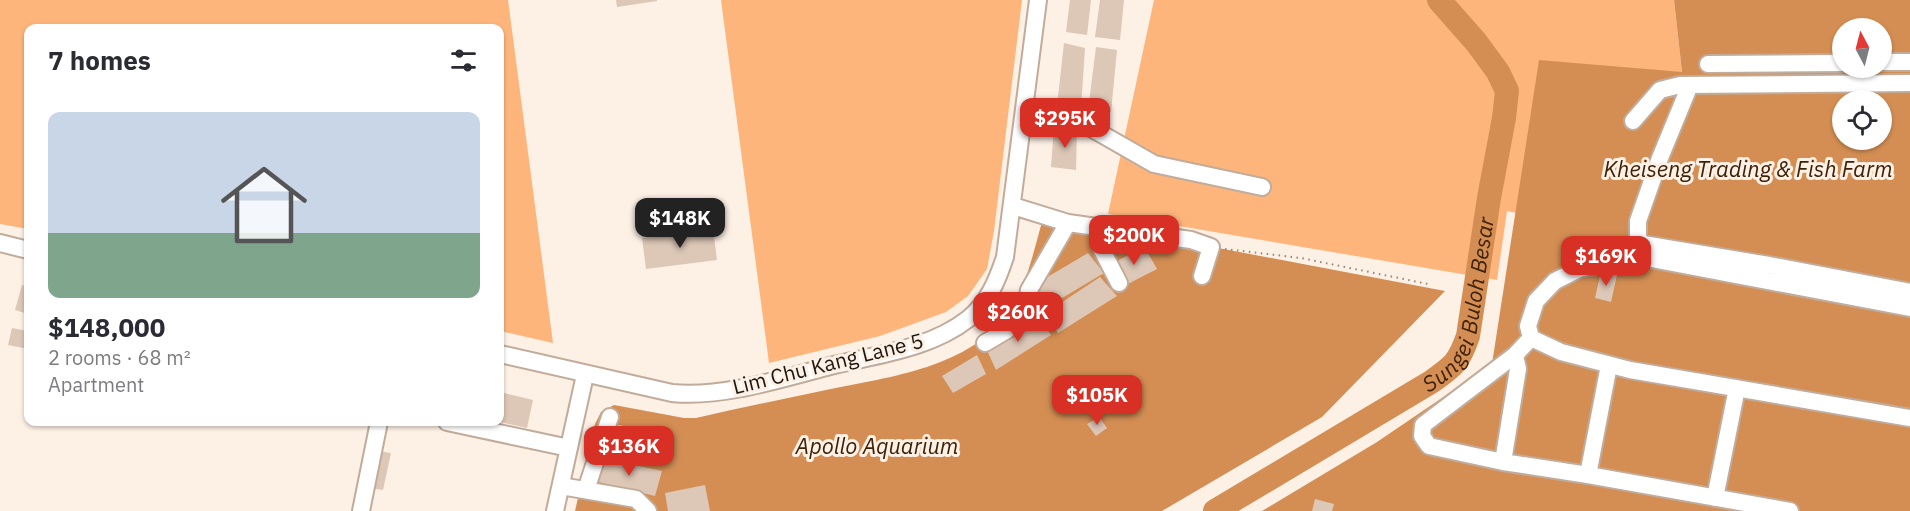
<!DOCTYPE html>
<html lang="en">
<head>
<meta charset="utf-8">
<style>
	body { margin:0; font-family:"IBM Plex Sans",sans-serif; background:#f7f7f7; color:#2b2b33; height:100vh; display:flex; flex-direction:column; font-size:22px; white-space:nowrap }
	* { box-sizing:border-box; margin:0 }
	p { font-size:20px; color:#7c7c81 }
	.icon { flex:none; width:33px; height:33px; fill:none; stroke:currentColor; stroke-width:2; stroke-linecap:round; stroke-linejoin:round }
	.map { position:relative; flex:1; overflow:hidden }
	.panel { position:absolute; left:24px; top:24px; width:480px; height:402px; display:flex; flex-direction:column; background:#fff; border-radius:12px; box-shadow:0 2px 4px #0004 }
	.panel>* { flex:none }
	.needle { width:39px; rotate:353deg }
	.tools { position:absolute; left:1832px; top:18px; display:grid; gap:12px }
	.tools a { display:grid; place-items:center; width:60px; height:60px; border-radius:50%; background:#fff; box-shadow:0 2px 4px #0004; font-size:30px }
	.price { position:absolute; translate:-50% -51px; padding:0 14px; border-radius:12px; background:#d93025; color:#fff; font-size:20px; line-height:39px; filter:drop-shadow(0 2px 3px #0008) }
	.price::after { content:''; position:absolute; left:50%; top:36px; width:18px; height:14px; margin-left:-9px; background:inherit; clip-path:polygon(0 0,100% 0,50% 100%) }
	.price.on { background:#222; color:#fff }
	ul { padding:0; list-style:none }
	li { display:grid; align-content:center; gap:12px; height:318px; padding:0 24px }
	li+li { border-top:2px solid #e1e1e2 }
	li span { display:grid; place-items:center; height:186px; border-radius:12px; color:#555 }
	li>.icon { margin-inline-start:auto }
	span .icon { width:108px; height:108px; fill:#fffc; stroke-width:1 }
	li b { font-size:26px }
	h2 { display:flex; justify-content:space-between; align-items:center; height:72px; padding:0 24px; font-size:26px }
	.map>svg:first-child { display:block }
	.green { fill:#feb57b }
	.water { fill:#d48e53; fill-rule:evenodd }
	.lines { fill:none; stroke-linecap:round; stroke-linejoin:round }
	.river { stroke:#d48e53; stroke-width:24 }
	.building { fill:#ddc7b6 }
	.minor-casing { stroke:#c1ac9b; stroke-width:20 }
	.path { stroke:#90867d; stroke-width:2; stroke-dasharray:1.5 4.5; stroke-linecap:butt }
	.minor { stroke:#fff; stroke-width:16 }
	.labels { text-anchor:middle; stroke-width:6; stroke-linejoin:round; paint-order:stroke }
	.street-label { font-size:21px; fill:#1d150f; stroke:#fdf0e5 }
	.water-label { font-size:22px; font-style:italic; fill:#3e2208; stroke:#fdf0e5 }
</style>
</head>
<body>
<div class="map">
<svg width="1910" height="511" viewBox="0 0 1910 511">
	<rect width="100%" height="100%" fill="#fdf0e5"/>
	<path class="green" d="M0 0H508L553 343 500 331V28H28V229L0 224Z
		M721 0H1022L994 231 987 269 968 296 946 312 880 336 769 363Z
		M1154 0H1674L1682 72 1616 234 1507 211 1497 280 1108 214Z"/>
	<path class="water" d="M1674 0H1910V511H1262L1377 442 1492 364 1539 60 1682 72ZM1842 28H1881V68H1842ZM1842 100H1881V140H1842Z
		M1044 215 1445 291 1322 417 1162 511H575L595 424 601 412 614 405 684 418H696C739 408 783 399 826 390 892 376 968 369 1011 310 1026 288 1036 242 1044 215Z"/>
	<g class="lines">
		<path class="river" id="s1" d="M1215 511 1431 382C1454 366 1459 362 1468 336L1489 198 1504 118 1507 91 1498 72 1476 42 1439 0"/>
	</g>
	<path class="building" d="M616 0H657V1L617 7Z
		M1070 0H1091L1087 35 1066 32Z
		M1100 0H1124L1120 40 1095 37Z
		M1064 43 1085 48 1081 108 1057 106Z
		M1096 47 1117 50 1111 112 1088 110Z
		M1054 127 1077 129 1076 170 1051 167Z
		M713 229 717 260 646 269 642 238Z
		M1144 246 1157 269 1124 286 1112 264Z
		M1088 253 1104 273 1047 307 1034 285Z
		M1601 271 1617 275 1611 302 1595 298Z
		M1100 277 1117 296 1058 333 1046 313Z
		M22 285 28 287V314L15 310Z
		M1039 317 1051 335 996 370 986 348Z
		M12 328 28 331V349L8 345Z
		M977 355 986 374 953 393 942 376Z
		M500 392 533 400 527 428 500 422Z
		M1099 417 1107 428 1096 436 1087 424Z
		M610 423 671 436 665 460 602 446Z
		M378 451 391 453 383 490 370 488Z
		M601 458 662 471 655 496 595 481Z
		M705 485 710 511H668L665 493Z
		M1315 499 1334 504 1332 511H1312Z"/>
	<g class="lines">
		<g class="minor-casing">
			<path id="minor" d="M1881 62H1910
				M1708 64 1842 63
				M1690 85 1660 158 1638 221V238L1643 244 1769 265 1910 292
				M1024 112 1077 120 1154 164 1262 187
				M1633 121 1660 90 1680 85 1910 83
				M1013 206 1068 223 1191 240 1211 247 1202 276
				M1101 228 1102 250 1119 283
				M0 243 28 250
				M1910 308 1641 257 1579 269 1555 281 1536 301 1528 326 1531 338 1561 352 1630 370 1910 418
				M1531 338 1515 355 1423 425 1422 436 1429 446 1503 462 1588 475
				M985 343 1007 330 1025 311 1029 290 1068 223
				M500 354 672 393C721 398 781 379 830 366 875 355 930 349 968 319 988 303 997 281 1005 257L1038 0
				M1609 365 1588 475 1790 511
				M447 422 569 448
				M1503 462 1518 369 1515 355
				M561 486 636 499 648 511
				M586 490 610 417
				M1715 498 1737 388
				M361 511 379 422
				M555 511 585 375"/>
		</g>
		<path class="path" d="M1225 249 1301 258 1428 284"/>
		<use href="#minor" class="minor"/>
	</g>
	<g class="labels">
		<g class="street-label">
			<text transform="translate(828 364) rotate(-14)" y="7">Lim Chu Kang Lane 5</text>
		</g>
		<g class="water-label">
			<text x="1748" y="177">Kheiseng Trading &amp; Fish Farm</text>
			<text dy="8" stroke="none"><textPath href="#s1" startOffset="338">Sungei Buloh Besar</textPath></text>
			<text x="877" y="454">Apollo Aquarium</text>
		</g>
	</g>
</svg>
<div class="tools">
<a><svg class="needle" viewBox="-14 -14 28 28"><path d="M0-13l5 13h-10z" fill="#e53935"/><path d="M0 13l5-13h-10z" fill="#7c7c81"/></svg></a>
<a><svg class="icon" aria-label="locate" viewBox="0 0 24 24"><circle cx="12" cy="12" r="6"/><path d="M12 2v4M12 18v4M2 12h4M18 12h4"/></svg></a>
</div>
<b class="price" style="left:1065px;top:149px">$295K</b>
<b class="price on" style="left:680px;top:249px">$148K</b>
<b class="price" style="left:1134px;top:266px">$200K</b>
<b class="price" style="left:1606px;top:287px">$169K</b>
<b class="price" style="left:1018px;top:343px">$260K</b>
<b class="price" style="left:1097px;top:426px">$105K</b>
<b class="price" style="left:629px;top:477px">$136K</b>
<section class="panel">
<h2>7 homes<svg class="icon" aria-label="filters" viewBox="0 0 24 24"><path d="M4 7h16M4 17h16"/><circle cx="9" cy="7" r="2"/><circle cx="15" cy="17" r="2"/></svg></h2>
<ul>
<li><span style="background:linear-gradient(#c9d6e8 65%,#7fa58c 0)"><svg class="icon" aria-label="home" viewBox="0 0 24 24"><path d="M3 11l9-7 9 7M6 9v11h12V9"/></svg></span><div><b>$148,000</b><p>2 rooms · 68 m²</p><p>Apartment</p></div></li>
</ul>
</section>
</div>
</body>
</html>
